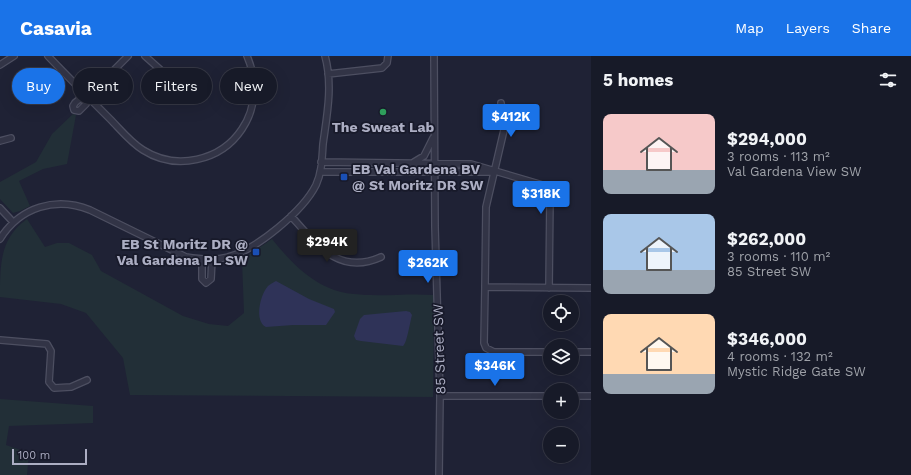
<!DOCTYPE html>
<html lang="en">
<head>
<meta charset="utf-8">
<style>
	body { margin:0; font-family:"Work Sans",sans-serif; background:#242734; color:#f1f3f6; height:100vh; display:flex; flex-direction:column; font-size:15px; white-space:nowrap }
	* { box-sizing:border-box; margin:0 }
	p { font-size:13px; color:#9ea1a8 }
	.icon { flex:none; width:22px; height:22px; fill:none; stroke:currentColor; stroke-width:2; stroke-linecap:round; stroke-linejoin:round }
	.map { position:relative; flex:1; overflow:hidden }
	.drawer { display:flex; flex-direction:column; background:#171a28; width:320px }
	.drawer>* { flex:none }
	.banner { position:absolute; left:12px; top:12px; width:380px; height:36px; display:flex; gap:8px }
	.fabs { position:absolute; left:543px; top:239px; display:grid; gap:8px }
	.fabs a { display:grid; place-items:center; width:36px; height:36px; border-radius:50%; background:#171a28; box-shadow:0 4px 16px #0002,0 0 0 1px #363845; font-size:20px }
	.scale { position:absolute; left:12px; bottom:10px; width:75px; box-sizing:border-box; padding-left:4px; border:2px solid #acaec3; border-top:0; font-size:11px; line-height:14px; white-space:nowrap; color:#acaec3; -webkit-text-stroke:3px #181a2a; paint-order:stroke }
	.price { position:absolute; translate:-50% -34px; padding:0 9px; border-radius:4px; background:#1a73e8; color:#fff; font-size:13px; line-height:26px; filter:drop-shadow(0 1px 2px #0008) }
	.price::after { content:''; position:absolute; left:50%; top:24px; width:12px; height:9px; margin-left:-6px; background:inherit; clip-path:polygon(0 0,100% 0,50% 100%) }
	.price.on { background:#222; color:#fff }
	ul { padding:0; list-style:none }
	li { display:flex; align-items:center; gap:12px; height:100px; padding:0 12px }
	li span { display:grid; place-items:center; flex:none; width:112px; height:80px; border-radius:8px; color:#555 }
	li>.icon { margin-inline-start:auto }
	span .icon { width:48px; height:48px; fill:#fffc; stroke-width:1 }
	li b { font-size:17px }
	h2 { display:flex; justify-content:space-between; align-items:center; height:48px; padding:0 12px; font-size:17px }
	.tag { padding:0 14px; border-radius:18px; background:#171a28; box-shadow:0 4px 16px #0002,0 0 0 1px #363845; font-size:14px; line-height:36px }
	.tag.on { background:#1a73e8; color:#fff }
	header { display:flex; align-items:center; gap:24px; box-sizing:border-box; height:56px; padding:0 20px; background:#1a73e8; color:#fff }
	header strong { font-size:19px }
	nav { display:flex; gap:22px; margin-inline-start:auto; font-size:14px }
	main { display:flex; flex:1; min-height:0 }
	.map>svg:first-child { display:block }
	.green { fill:#222f37 }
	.water { fill:#2f3358 }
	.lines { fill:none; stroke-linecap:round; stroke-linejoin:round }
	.minor-casing { stroke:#4d4f61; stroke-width:8 }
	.minor { stroke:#323446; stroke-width:5.5 }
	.leisure-dot { fill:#2e9e5b; stroke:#181a2a; stroke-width:1.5 }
	.transit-dot { fill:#1a4fb4; stroke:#181a2a; stroke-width:1.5 }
	.labels { text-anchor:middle; stroke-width:3.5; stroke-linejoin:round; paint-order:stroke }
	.poi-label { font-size:14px; font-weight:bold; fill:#acaec3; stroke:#181a2a }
	.street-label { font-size:14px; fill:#acaec3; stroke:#181a2a }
</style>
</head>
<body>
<header>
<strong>Casavia</strong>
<nav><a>Map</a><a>Layers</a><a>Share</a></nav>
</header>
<main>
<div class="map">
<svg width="591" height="419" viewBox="0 0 591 419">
	<rect width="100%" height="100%" fill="#1f2235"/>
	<path class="green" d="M73 58 76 59 67 108 43 113 19 125 30 150 20 155 13 157 0 143V126L36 106 52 78Z
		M27 163 45 191 57 187H69L92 199 101 215 183 260 209 268 228 270 244 257 242 205 244 202 272 183C294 210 318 235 354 238 380 241 407 237 434 239L433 341 130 339 123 302 86 257 61 248 0 241C0 208 0 182 27 163Z
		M0 343 93 350V367L9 370 6 389 29 397 27 419H0Z"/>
	<path class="water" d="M276 225 309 243 334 253 335 256 326 269H293L266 271C254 265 260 239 268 230 270 228 273 227 276 225Z
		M406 255 410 256 412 259C410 266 407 287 403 290L361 285 356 284 354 280 360 263 364 259Z"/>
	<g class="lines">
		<g class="minor-casing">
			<path id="minor" d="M48 0C68 21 89 42 110 63 120 73 130 86 143 94 176 115 221 105 242 73 257 51 257 23 247 0
				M145 0 182 33
				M434 0 435 171 440 340 439 419
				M0 9 14 0
				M328 18 382 12 387 7 388 0
				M88 40 128 0
				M88 40 86 48 79 55 74 54 73 50C76 44 81 42 88 40Z
				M0 85 11 82
				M321 106 471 108 546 130 550 141 549 232
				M414 106 424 100 433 82
				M320 116H492
				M0 152 13 166
				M291 160C316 188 339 220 381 201
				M0 183C20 151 56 140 90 154L186 201C200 203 214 205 228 201 256 194 303 155 316 129 322 116 322 102 323 88 327 59 333 29 325 0
				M202 203V223L206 227 211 223 212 203
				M485 231 486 151 504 74 501 47
				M0 284 47 288 51 295 49 326 54 332 71 331 87 324
				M550 296H494L486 292 484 287 485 231 591 232
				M572 296H591
				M440 340H550
				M572 340H591"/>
		</g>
		<use href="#minor" class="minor"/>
	</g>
	<circle class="leisure-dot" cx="383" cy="56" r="4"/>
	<g class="transit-dot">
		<rect x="340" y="117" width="8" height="8" rx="2"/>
		<rect x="252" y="192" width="8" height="8" rx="2"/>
	</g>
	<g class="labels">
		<g class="poi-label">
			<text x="383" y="76">The Sweat Lab</text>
			<text x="352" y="118" text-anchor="start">EB Val Gardena BV<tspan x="352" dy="16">@ St Moritz DR SW</tspan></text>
			<text x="248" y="193" text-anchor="end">EB St Moritz DR @<tspan x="248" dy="16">Val Gardena PL SW</tspan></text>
		</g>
		<g class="street-label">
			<text transform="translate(439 293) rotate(-92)" y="5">85 Street SW</text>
		</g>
	</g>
</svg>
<div class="fabs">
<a><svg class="icon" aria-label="locate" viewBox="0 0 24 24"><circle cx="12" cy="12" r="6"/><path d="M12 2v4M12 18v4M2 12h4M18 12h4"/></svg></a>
<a><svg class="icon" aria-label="layers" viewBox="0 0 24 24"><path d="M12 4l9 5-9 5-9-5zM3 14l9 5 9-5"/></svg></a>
<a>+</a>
<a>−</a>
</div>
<div class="scale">100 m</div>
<b class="price" style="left:511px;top:82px">$412K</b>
<b class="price" style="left:541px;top:159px">$318K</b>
<b class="price on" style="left:327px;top:207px">$294K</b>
<b class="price" style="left:428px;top:228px">$262K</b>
<b class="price" style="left:495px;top:331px">$346K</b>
<div class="banner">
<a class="tag on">Buy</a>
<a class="tag">Rent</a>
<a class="tag">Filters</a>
<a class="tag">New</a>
</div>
</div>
<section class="drawer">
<h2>5 homes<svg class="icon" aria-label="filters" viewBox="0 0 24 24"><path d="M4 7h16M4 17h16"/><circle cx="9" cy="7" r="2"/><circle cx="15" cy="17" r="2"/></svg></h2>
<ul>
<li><span style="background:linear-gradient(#f6c9c9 70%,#9aa5b1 0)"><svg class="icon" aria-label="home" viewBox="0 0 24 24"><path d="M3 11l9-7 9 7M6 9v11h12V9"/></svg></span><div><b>$294,000</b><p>3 rooms · 113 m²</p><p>Val Gardena View SW</p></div></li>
<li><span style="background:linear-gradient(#a9c7e8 70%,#9aa5b1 0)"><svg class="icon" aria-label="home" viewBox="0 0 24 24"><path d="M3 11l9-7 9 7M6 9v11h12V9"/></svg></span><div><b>$262,000</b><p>3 rooms · 110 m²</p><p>85 Street SW</p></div></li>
<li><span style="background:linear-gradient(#ffd9b3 75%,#9aa5b1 0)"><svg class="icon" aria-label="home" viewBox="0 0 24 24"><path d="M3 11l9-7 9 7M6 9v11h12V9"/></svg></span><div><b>$346,000</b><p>4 rooms · 132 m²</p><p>Mystic Ridge Gate SW</p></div></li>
</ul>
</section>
</main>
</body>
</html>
